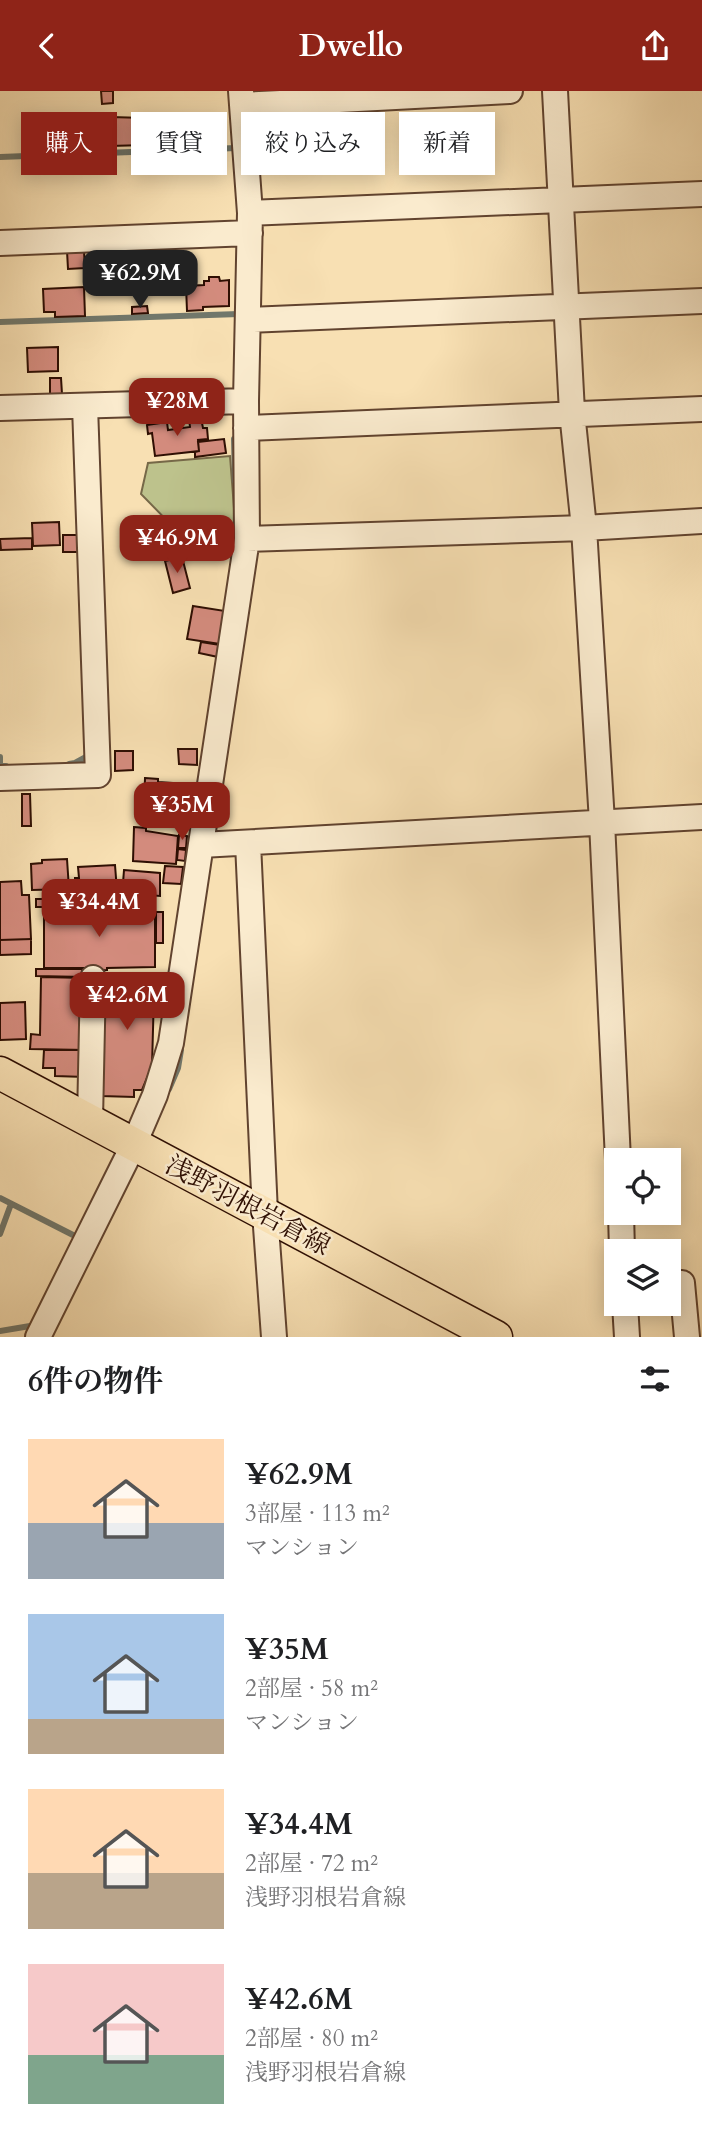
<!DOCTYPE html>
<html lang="ja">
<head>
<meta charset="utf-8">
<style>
	body { margin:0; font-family:Cardo,"Noto Serif JP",serif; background:#f2f2f2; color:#202124; height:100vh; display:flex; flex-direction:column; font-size:26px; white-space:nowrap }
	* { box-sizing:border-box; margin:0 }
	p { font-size:23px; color:#757577 }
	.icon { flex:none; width:38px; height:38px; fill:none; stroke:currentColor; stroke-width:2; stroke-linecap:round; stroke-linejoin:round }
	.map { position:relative; height:1246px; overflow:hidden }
	.sheet { display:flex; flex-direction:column; background:#fff; flex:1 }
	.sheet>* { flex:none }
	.banner { position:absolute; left:21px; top:21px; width:662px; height:63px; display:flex; gap:14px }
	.controls { position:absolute; left:604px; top:1057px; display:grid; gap:14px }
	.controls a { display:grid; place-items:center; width:77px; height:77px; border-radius:0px; background:#fff; box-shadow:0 4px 18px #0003; font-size:35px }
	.price { position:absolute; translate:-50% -60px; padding:0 16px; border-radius:14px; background:#8f2418; color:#fff; font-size:23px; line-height:46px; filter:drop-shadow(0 2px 4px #0008) }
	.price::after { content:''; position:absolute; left:50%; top:42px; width:21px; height:16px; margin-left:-10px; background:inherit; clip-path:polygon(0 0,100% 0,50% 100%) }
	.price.selected { background:#222; color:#fff }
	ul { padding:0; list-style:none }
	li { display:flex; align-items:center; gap:21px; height:175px; padding:0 28px }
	li span { display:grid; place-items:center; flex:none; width:196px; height:140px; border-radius:0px; color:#555 }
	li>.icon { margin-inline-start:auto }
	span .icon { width:84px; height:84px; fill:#fffc; stroke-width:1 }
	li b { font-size:30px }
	h2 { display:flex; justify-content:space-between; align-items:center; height:84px; padding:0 28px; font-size:30px }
	.chip { padding:0 24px; border-radius:0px; background:#fff; box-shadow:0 4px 18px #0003; font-size:24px; line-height:63px }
	.chip.selected { background:#8f2418; color:#fff }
	header { display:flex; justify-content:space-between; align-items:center; height:91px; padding:0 28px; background:#8f2418; color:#fff; font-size:32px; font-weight:600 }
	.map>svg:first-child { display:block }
	.green { fill:#bdc28c; stroke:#766848; stroke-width:2 }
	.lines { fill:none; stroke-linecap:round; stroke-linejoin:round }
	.stream { stroke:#71776b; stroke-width:6 }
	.building { fill:#d38b7d; stroke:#2f0f03; stroke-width:2 }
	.minor-casing { stroke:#61432f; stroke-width:28 }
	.major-casing { stroke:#2f0f03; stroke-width:35 }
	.minor { stroke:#faebce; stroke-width:24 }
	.major { stroke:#f8e0b3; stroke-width:32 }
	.labels { text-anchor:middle; stroke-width:5; stroke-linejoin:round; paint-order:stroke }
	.street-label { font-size:26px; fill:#2f0f03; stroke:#faebce }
</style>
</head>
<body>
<header><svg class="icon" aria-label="back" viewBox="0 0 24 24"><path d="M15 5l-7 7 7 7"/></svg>Dwello<svg class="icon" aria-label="share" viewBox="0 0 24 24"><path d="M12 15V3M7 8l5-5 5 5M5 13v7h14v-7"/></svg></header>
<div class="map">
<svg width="702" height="1246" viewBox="0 0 702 1246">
	<rect width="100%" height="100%" fill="#f8e0b3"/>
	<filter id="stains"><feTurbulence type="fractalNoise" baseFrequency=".00286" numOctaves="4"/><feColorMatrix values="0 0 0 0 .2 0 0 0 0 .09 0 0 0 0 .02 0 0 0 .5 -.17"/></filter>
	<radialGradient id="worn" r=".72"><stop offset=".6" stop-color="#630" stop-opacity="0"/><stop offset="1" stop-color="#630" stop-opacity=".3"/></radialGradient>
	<path class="green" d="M230 365 236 443 234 466 187 461 188 451 141 403 148 372Z"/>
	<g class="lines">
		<path class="stream" d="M0 66 236 57
			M0 231 239 223
			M234 348 235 390
			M0 666V675H6
			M69 673 75 672 86 666
			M169 998 178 977 181 959
			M0 1107 73 1144
			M0 1143 11 1113
			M0 1240 30 1235"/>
	</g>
	<path class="building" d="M101 0H113V12L102 13Z
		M111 26 144 27 145 54 110 55 108 29H111Z
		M67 160H84L85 177 68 178Z
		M209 186H219L220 190 229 189V215L203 216V219L187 220 186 195 204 194V190H209Z
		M84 196 85 225 55 226V221H44L43 198Z
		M147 215 148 222 132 223V216Z
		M58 256V280L28 281 27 257Z
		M50 287H61L62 303H50Z
		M201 327 203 337H207L208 348 198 349 199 360 155 365 152 342 148 343 147 334 167 331 168 339 190 336 189 328Z
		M224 348 226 362 195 366V361L199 360 198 351Z
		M59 431 60 454 33 455 32 432Z
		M63 444H81L82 461H63Z
		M32 447V458L1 459 0 448Z
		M182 466 190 497 173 502 165 470Z
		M193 515 225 520 220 553 187 548Z
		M201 551 220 554 218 566 199 562Z
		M178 658H197V674L179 673Z
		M115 660H133V679L115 680Z
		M145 687 158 688V691L187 693 184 725 144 721Z
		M22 703H30L31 735H22Z
		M134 736 146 737V740L178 745 176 773 133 770Z
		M179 744 187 745 186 757H178Z
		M178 758 186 759 185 770 177 769Z
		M67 768 69 798 32 799 31 773 42 772V769Z
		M115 774 117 800 75 802V787H79L78 776Z
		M165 775 183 776 181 793 163 792Z
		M124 779 160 782V805L148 804V807L122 805Z
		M21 790 22 804H29L31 848 0 849V791Z
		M36 808H55L54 816H36Z
		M74 809V818L56 819V810Z
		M155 818V876L107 877V879L85 880V877H44V819Z
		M156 821H163V852H156Z
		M31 848V863L0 864V849Z
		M36 878H82V883H86L85 886 36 885Z
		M159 883 158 902H154L152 975 142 999H134V1006L101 1005 102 884Z
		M41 886 87 887 86 959 30 958 31 943 40 944Z
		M154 908H166V911H163V918H159V921H154Z
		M25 911 26 948 0 949V912Z
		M44 959H85V986L55 985V977H43Z"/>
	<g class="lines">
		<g class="minor-casing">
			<path id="minor" d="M555 0 572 321 584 437 602 731 618 1069
				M242 14 510 0
				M250 122 702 103
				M0 152 250 142
				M248 229 702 210
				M0 317 246 310
				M246 337 702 318
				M247 448 584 437 702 430
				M0 687 98 684 85 315
				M248 752 265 1122 274 1246
				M201 754 702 726
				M90 1029 93 887
				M621 1122 622 1160
				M682 1192 687 1246
				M625 1213 627 1246
				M38 1246 134 1053 155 1004 171 952 247 448 246 310 250 122 241 0"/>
		</g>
		<g class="major-casing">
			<path id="major" d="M0 982 496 1246"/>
		</g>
		<use href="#minor" class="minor"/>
		<use href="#major" class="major"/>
	</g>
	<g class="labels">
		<g class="street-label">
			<text transform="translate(248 1114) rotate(28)" y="9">浅野羽根岩倉線</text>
		</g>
	</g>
	<rect width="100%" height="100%" filter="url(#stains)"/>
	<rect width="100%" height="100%" fill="url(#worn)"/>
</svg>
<div class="controls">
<a><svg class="icon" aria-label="locate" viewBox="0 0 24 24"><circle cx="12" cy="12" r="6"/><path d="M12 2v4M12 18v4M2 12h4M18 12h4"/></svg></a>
<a><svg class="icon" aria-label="layers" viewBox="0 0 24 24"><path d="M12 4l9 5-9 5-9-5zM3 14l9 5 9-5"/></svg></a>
</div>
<b class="price selected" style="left:140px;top:219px">¥62.9M</b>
<b class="price" style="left:177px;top:347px">¥28M</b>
<b class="price" style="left:177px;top:484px">¥46.9M</b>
<b class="price" style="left:182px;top:751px">¥35M</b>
<b class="price" style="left:99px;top:848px">¥34.4M</b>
<b class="price" style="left:127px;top:941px">¥42.6M</b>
<div class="banner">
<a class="chip selected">購入</a>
<a class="chip">賃貸</a>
<a class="chip">絞り込み</a>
<a class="chip">新着</a>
</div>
</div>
<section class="sheet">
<h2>6件の物件<svg class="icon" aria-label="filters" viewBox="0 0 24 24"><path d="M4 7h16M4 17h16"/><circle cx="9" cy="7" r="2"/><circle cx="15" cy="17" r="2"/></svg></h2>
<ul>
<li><span style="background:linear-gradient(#ffd9b3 60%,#9aa5b1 0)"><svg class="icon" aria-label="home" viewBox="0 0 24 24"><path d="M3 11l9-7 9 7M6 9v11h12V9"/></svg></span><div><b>¥62.9M</b><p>3部屋 · 113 m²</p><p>マンション</p></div></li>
<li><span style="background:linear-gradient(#a9c7e8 75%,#b9a48a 0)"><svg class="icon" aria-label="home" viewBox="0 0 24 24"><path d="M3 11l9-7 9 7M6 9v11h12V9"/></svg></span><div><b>¥35M</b><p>2部屋 · 58 m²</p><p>マンション</p></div></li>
<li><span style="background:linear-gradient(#ffd9b3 60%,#b9a48a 0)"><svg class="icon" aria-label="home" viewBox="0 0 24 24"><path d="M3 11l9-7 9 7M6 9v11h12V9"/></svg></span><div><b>¥34.4M</b><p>2部屋 · 72 m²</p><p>浅野羽根岩倉線</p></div></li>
<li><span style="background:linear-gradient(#f6c9c9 65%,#7fa58c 0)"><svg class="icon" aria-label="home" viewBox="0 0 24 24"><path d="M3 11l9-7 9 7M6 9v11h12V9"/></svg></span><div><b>¥42.6M</b><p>2部屋 · 80 m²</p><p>浅野羽根岩倉線</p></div></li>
</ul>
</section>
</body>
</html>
